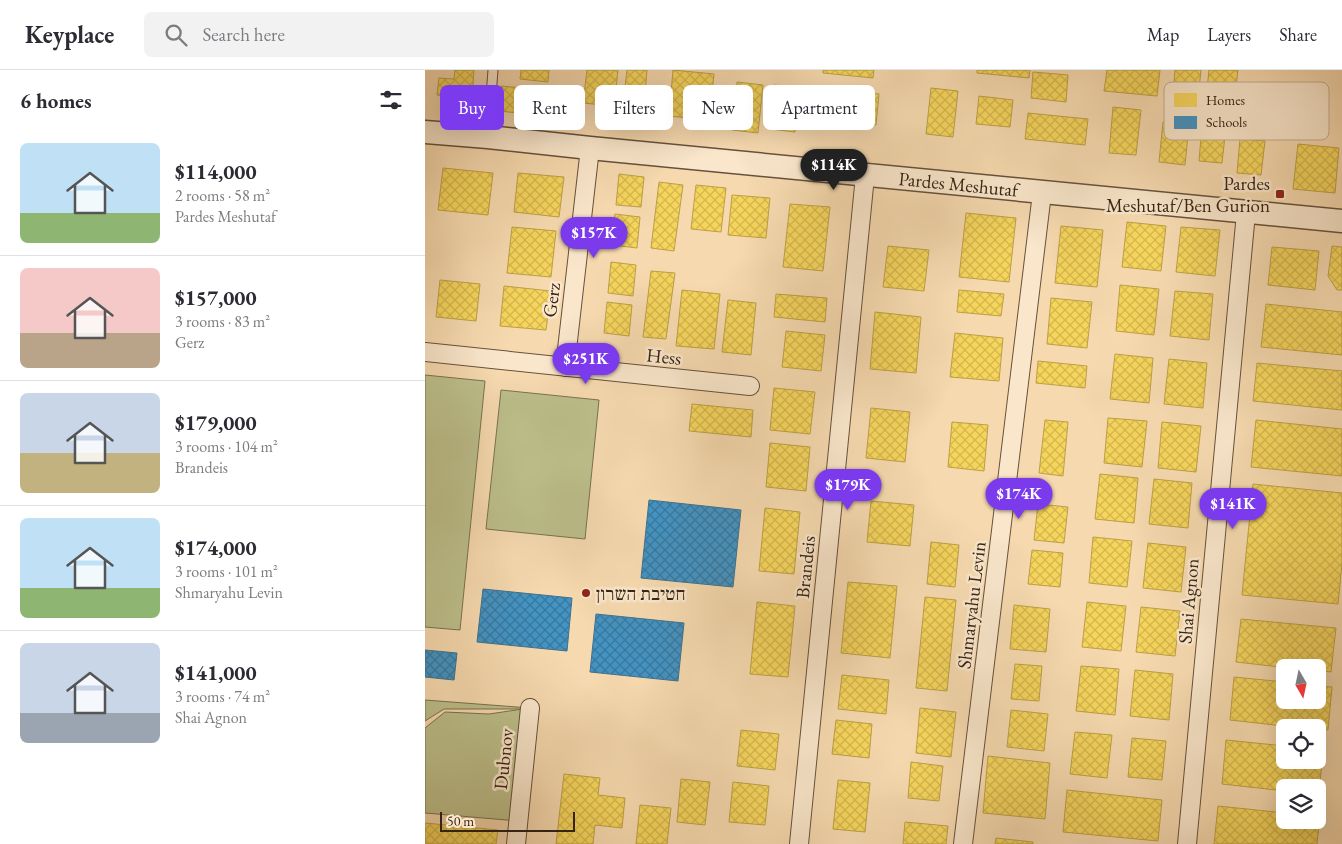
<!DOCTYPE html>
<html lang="en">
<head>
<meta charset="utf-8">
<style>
	body { margin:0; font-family:"EB Garamond","Frank Ruhl Libre",serif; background:#f2f2f3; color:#2b2b33; height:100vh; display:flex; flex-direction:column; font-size:19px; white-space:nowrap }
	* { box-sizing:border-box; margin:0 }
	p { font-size:16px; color:#7c7c81 }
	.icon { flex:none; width:28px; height:28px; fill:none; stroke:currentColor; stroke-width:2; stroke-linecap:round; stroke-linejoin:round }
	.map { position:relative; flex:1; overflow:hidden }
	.drawer { display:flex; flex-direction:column; background:#fff; width:425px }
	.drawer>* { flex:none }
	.banner { position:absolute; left:15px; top:15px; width:475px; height:45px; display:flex; gap:10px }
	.needle { width:32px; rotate:171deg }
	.fabs { position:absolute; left:851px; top:589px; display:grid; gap:10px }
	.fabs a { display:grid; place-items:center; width:50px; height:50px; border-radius:8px; background:#fff; box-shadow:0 5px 20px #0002; font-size:25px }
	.scale { position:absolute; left:15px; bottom:12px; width:135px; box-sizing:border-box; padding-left:5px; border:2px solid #362414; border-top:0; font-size:14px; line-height:18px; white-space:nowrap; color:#362414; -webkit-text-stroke:4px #f9e6cb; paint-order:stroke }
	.price { position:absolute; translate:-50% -42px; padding:0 11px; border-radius:18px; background:#7c3aed; color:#fff; font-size:16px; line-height:32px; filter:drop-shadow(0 1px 2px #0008) }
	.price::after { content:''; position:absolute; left:50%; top:30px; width:15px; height:11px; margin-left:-8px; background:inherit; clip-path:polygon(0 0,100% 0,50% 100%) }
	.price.current { background:#222; color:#fff }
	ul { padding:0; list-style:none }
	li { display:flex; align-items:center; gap:15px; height:125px; padding:0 20px }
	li+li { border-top:1px solid #e1e1e2 }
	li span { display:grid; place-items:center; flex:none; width:140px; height:100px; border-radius:8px; color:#555 }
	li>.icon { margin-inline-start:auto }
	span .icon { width:60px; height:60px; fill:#fffc; stroke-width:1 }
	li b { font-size:21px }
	h2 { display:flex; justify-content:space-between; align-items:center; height:60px; padding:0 20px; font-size:21px }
	.pill { padding:0 18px; border-radius:8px; background:#fff; box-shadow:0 5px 20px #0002; font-size:18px; line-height:45px }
	.pill.current { background:#7c3aed; color:#fff }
	header { display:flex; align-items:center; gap:30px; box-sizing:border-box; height:70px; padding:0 25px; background:#fff; border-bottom:1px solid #e1e1e2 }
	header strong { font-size:24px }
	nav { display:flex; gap:28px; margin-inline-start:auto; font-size:18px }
	.search { width:350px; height:45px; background:#f2f2f3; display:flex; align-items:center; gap:12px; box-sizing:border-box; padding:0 18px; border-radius:8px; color:#7c7c81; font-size:19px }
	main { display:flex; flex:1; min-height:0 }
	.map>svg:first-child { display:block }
	.green { fill:#bcbf8b; stroke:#797250 }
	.homes { fill:url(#homes-cross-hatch); stroke:#bca046 }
	.schools { fill:url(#schools-cross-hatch); stroke:#3f728e }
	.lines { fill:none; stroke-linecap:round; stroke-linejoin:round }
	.service-casing { stroke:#66513b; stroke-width:11 }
	.minor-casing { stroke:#66513b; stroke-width:20 }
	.tertiary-casing { stroke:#66513b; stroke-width:25 }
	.service { stroke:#f9e6cb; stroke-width:9 }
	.minor { stroke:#f9e6cb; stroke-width:18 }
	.tertiary { stroke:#f9e6cb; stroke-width:22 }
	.poi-dot { fill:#8f2418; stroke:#f9e6cb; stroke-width:2 }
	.labels { text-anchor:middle; stroke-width:5; stroke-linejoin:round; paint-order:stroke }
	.poi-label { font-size:19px; fill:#362414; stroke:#f9e6cb; text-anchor:end }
	.street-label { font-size:19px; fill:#362414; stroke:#f9e6cb }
	.key { fill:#f9e6cb; stroke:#beac94; stroke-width:1 }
	.key-label { font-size:14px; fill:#362414 }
</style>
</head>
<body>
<header>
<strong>Keyplace</strong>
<div class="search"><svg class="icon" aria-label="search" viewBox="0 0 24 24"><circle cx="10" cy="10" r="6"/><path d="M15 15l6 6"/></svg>Search here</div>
<nav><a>Map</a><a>Layers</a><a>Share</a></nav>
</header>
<main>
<section class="drawer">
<h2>6 homes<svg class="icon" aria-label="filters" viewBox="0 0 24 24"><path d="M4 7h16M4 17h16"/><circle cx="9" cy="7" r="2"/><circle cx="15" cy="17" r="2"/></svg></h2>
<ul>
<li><span style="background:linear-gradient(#bfe0f5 70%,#8fb573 0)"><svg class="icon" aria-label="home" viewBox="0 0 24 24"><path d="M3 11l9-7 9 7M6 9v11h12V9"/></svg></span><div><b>$114,000</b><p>2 rooms · 58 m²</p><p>Pardes Meshutaf</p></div></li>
<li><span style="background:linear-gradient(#f6c9c9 65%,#b9a48a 0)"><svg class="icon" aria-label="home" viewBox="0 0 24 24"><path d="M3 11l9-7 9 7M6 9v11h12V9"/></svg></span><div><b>$157,000</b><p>3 rooms · 83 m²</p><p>Gerz</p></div></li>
<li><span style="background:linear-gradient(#c9d6e8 60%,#c2b280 0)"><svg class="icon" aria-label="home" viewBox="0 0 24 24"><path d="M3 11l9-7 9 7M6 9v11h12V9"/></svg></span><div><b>$179,000</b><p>3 rooms · 104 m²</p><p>Brandeis</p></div></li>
<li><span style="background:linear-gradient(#bfe0f5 70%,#8fb573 0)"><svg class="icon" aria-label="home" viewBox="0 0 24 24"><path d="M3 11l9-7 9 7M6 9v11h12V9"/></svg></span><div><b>$174,000</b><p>3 rooms · 101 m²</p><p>Shmaryahu Levin</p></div></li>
<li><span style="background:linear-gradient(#c9d6e8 70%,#9aa5b1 0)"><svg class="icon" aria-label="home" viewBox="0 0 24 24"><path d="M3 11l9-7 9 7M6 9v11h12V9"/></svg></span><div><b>$141,000</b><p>3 rooms · 74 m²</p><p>Shai Agnon</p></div></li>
</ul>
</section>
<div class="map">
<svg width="917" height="774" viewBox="0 0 917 774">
	<defs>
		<pattern id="homes-cross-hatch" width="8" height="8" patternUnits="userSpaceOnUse" patternTransform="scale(1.25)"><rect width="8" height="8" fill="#f6d55c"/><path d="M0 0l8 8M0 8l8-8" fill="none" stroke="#d4b74f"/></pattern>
		<pattern id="schools-cross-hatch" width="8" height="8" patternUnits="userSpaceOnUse" patternTransform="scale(1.25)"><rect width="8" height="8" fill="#4393c3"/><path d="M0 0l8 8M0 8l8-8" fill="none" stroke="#39789d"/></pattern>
	</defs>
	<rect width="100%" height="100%" fill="#f6d9af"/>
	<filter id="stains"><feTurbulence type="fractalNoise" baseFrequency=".004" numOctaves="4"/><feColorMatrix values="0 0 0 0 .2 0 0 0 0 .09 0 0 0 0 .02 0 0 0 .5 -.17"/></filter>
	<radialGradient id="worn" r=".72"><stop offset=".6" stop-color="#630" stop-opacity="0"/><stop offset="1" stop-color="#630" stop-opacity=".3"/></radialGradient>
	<path class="green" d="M0 305 60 311 35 560 0 557Z
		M76 320 174 330 160 469 61 459Z
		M0 630 105 638 93 751 0 743V658L20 642 64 644 98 639H19L0 651Z"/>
	<path class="homes" d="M30 0H49L47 28 12 25 14 8 29 9Z
		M96 0H124L123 12 95 9Z
		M162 0H193L189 36 158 33Z
		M202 0H222L219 36 198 34Z
		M248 0 289 4 284 50 244 46Z
		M398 0H449L448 8 398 3Z
		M552 0H605L604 8 552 3Z
		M682 0H735L732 26 679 21Z
		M750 0H776L772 38 747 36Z
		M784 0H813L808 41 780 38Z
		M608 2 643 5 641 32 606 28Z
		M312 12 338 15 333 63 307 60Z
		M349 15 374 18 370 62 345 59Z
		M76 16 97 18 94 43 73 41Z
		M115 16 136 18 135 36 113 34Z
		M392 18 454 24 451 55 389 49Z
		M506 18 533 21 528 67 501 64Z
		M554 26 588 30 585 57 551 54Z
		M688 37 716 40 711 85 684 83Z
		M603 43 663 49 660 75 600 69Z
		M738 52 764 55 760 95 734 92Z
		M777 55 801 57 797 93 774 91Z
		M815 69 840 71 836 105 812 103Z
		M873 74 914 78 910 123 868 119Z
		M18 98 68 103 63 145 13 140Z
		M93 103 139 107 134 147 89 142Z
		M194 104 219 107 216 137 191 135Z
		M234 112 258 115 249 181 226 178Z
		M271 115 301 118 296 162 266 159Z
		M307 125 345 128 341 168 303 165Z
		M365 134 405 137 398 201 358 197Z
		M541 143 591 148 584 212 534 207Z
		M190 144 215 147 212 178 187 175Z
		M702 152 741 156 736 201 697 197Z
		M636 156 678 160 672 217 630 213Z
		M87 157 131 161 126 207 82 203Z
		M756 157 795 160 790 206 751 202Z
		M463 176 504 180 499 221 458 217Z
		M907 176 917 177V220H912L903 206Z
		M847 177 894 181 890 220 843 215Z
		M186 192 211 195 208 226 183 223Z
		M226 201 250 203 241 269 218 267Z
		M15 210 55 214 51 251 11 247Z
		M695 215 734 219 729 265 691 261Z
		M79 216 126 221 121 260 75 256Z
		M257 220 295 224 289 279 251 276Z
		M534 220 579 224 576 246 532 242Z
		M750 221 788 224 784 270 745 266Z
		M351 224 402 228 400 252 349 247Z
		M626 228 667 232 662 278 622 274Z
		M303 230 331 233 326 285 297 282Z
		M182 232 207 235 204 266 179 263Z
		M841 234 917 242V285L836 277Z
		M450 242 496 247 491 303 445 299Z
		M361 261 400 265 396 301 357 297Z
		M530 263 578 268 574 311 525 307Z
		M690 284 728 288 724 333 685 329Z
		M744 289 782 293 778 338 739 334Z
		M613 291 662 296 660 318 611 313Z
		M832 293 917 301V340L828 331Z
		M349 318 390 322 385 364 345 360Z
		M267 334 328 340 326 367 264 361Z
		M446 338 485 342 480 392 441 388Z
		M683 348 722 351 717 397 679 393Z
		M620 350 643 352 638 406 614 403Z
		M831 350 917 359V406L826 397Z
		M527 352 563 355 559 401 523 397Z
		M737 352 776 356 771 402 733 398Z
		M345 373 385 377 381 421 341 417Z
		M675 404 713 408 709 453 670 449Z
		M729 409 767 413 763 458 724 454Z
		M828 414 917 423V494L913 534 817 525Z
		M446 431 489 435 485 476 442 472Z
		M613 434 643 437 639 473 609 470Z
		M340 438 375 442 369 504 334 501Z
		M668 467 707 471 702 517 664 513Z
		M506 472 534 475 530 517 502 514Z
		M723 473 761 477 756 522 718 518Z
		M607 480 638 483 635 517 603 514Z
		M423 512 472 516 465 588 416 583Z
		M500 527 531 530 522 621 491 618Z
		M332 532 370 536 363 607 325 604Z
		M662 532 701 536 696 581 657 577Z
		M589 535 625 539 621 582 585 579Z
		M716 537 755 541 750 586 711 582Z
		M816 549 911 558 906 602 892 600V598H864L811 592Z
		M590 594 617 596 614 631 586 629Z
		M656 596 694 599 690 645 651 641Z
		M710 600 748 604 744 650 705 646Z
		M417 605 464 610 461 644 413 639Z
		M809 607 860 612V630H892V616L907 617 903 660 892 659V658H877L805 650Z
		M495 638 531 642 526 687 491 683Z
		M586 640 623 644 619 681 582 677Z
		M411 650 447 654 444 688 407 684Z
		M316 660 354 664 350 700 312 696Z
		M650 662 687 665 682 708 645 704Z
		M707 668 741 671 737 710 703 707Z
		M801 670 860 676V690H892V679L898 680 894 724H892V718H860V721L797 714Z
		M563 686 625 693 620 749 558 743Z
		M486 692 518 696 514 731 483 728Z
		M139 704 175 708 173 725 200 728 197 758 170 755 168 774H131Z
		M256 709 285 712 280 755 252 752Z
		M413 710 445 713 440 762 408 759Z
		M308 712 344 716 340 755 304 752Z
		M642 720 737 730 733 771 638 762Z
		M215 735 246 738 242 774H211Z
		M793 736 860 743V750H892V746H895L892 774H789Z
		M480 752 523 756 521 774H478Z
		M0 753 73 760 71 774H0Z
		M571 768 608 772V774H570Z"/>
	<path class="schools" d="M224 430 316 440 308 517 216 508Z
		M58 519 147 528 142 581 52 572Z
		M171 544 259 553 253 611 165 602Z
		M0 580 32 583 29 610 0 607Z"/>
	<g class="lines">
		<g class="service-casing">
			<path id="service" d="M63 66 68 0"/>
		</g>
		<g class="minor-casing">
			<path id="minor" d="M0 282 325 316
				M140 297 165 78
				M91 774 105 638
				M374 774 440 106
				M538 774 617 123
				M762 774 821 143"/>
		</g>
		<g class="tertiary-casing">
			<g id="tertiary">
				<path id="s1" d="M0 62 63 67 165 78 917 151"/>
			</g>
		</g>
		<use href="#service" class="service"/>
		<use href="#minor" class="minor"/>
		<use href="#tertiary" class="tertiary"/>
	</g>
	<g class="poi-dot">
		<rect x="850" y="119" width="10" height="10" rx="2.5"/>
		<circle cx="161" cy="523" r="5"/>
	</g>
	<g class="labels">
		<g class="poi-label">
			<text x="845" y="120">Pardes<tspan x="845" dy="22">Meshutaf/Ben Gurion</tspan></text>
			<text x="171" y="530" text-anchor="start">חטיבת השרון</text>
		</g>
		<g class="street-label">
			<text dy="7" stroke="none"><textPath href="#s1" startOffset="536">Pardes Meshutaf</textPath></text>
			<text transform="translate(126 230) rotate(-83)" y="7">Gerz</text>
			<text transform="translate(239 286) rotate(6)" y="7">Hess</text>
			<text transform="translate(380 497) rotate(-84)" y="7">Brandeis</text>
			<text transform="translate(763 531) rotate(-85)" y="7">Shai Agnon</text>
			<text transform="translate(546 535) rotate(-83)" y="7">Shmaryahu Levin</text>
			<text transform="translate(78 689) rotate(-84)" y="7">Dubnov</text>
		</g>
	</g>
	<rect x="739" y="12" width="165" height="58" rx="8" class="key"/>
	<rect x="749" y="23" width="23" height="14" fill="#f6d55c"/>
	<rect x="749" y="46" width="23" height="13" fill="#4393c3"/>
	<g class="key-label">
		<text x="781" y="35">Homes</text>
		<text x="781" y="57">Schools</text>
	</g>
	<rect width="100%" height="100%" filter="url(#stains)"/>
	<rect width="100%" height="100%" fill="url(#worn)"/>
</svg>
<div class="fabs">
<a><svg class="needle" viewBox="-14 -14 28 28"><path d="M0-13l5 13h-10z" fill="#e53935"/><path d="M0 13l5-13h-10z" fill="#7c7c81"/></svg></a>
<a><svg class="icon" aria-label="locate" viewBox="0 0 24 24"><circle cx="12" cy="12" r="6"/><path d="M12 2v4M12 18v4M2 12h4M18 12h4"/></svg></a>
<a><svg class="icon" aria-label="layers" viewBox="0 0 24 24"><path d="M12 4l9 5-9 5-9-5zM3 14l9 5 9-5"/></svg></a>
</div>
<div class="scale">50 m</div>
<b class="price current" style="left:409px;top:121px">$114K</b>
<b class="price" style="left:169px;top:189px">$157K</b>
<b class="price" style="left:161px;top:315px">$251K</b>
<b class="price" style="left:423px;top:441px">$179K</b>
<b class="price" style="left:594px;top:450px">$174K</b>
<b class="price" style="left:808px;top:460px">$141K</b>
<div class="banner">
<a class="pill current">Buy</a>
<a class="pill">Rent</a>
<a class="pill">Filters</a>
<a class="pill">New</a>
<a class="pill">Apartment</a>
</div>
</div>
</main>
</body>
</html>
